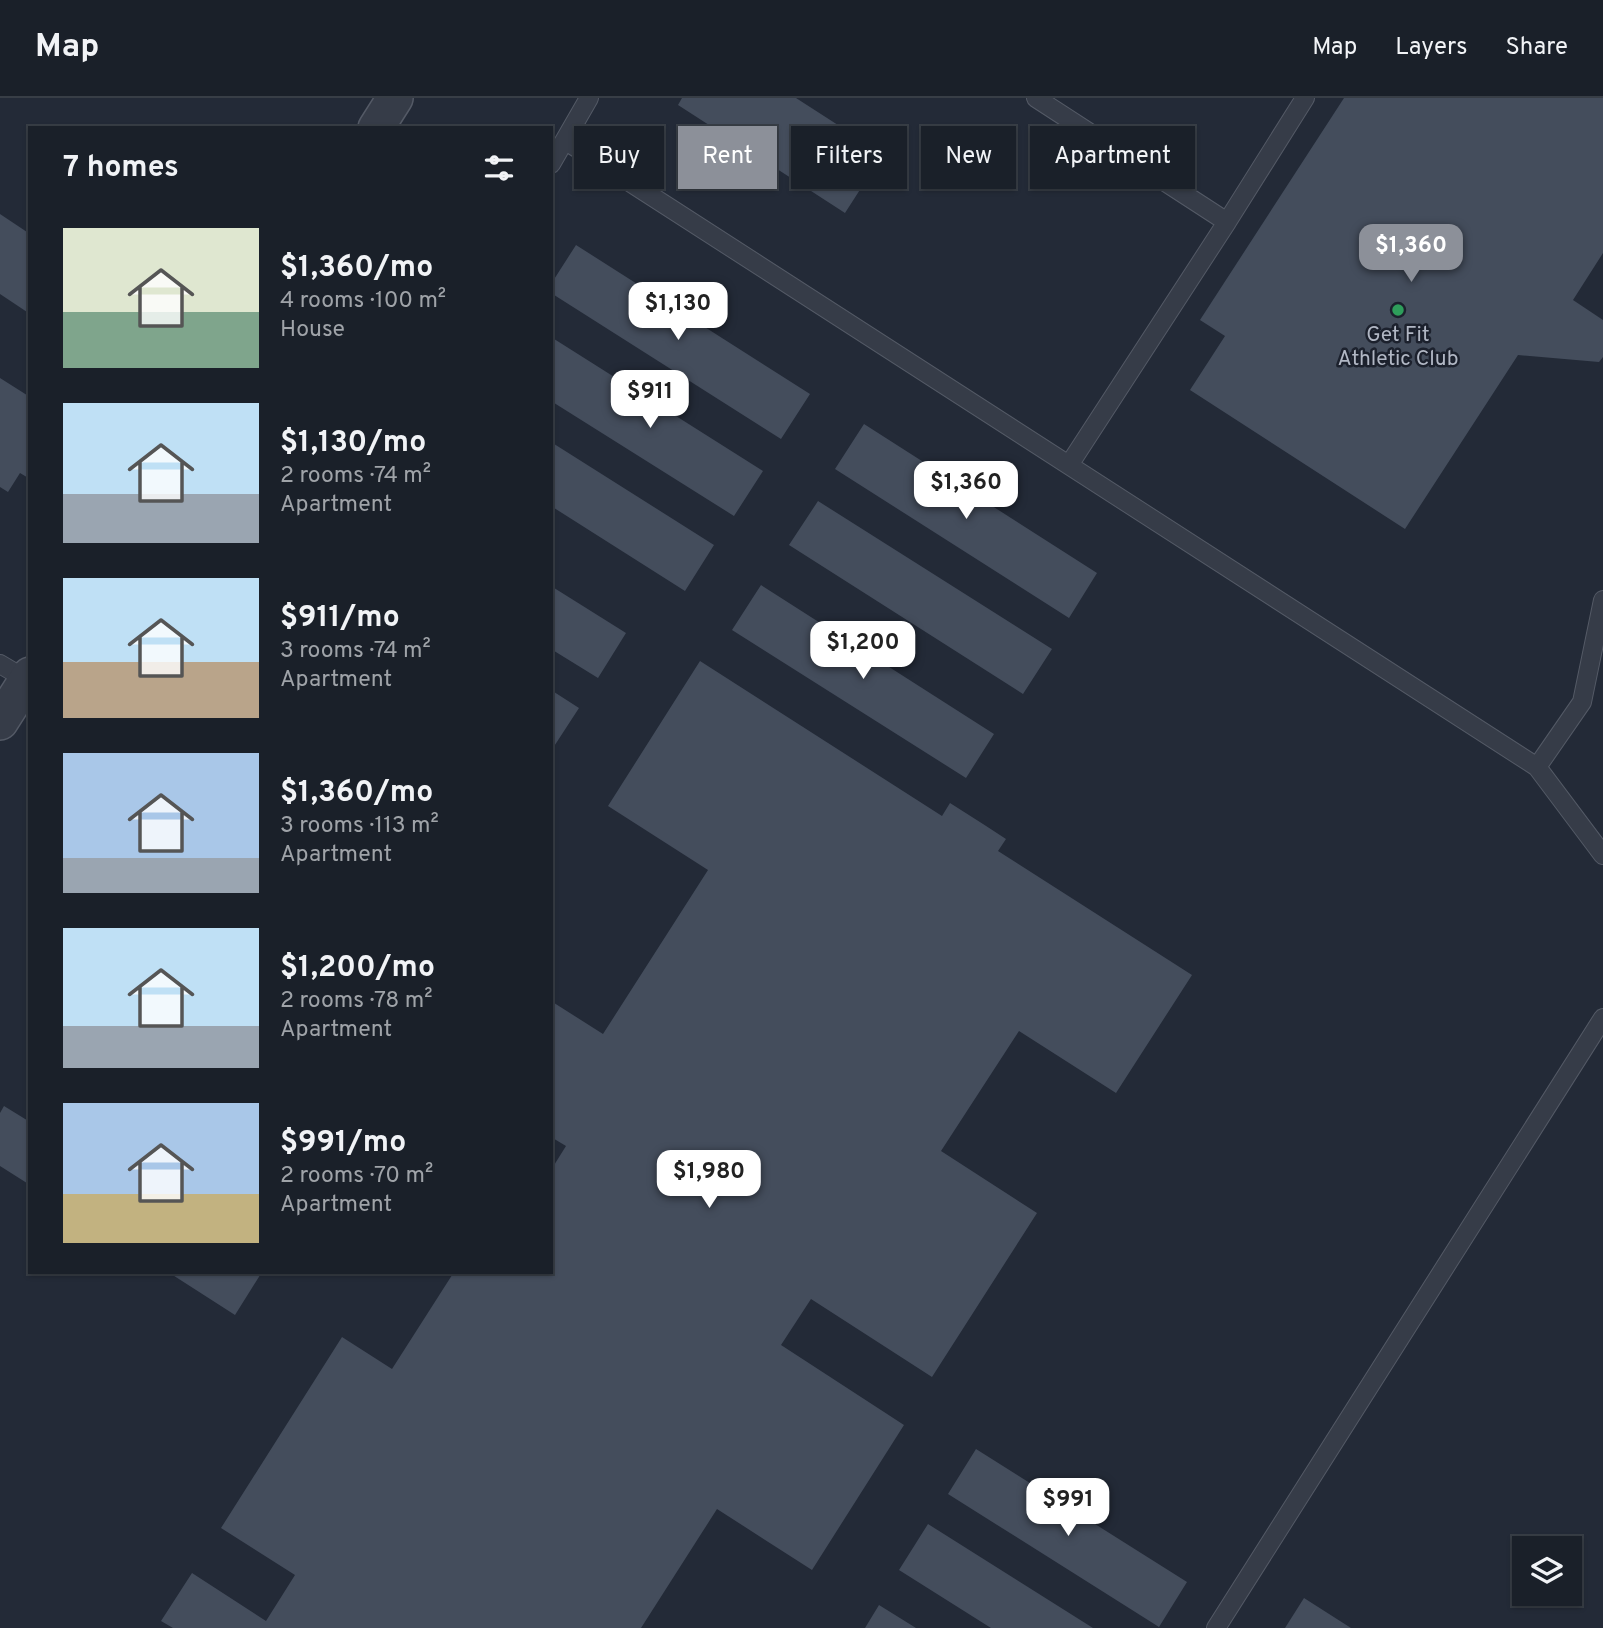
<!DOCTYPE html>
<html lang="en">
<head>
<meta charset="utf-8">
<style>
	body { margin:0; font-family:Overpass,sans-serif; background:#272d35; color:#f1f3f6; height:100vh; display:flex; flex-direction:column; font-size:26px; white-space:nowrap }
	* { box-sizing:border-box; margin:0 }
	p { font-size:23px; color:#9fa3a8 }
	.icon { flex:none; width:38px; height:38px; fill:none; stroke:currentColor; stroke-width:2; stroke-linecap:round; stroke-linejoin:round }
	.map { position:relative; flex:1; overflow:hidden }
	.details { position:absolute; left:28px; top:28px; width:525px; height:1148px; display:flex; flex-direction:column; background:#1a2029; border-radius:0px; box-shadow:0 2px 5px #0004,0 0 0 2px #383e46 }
	.details>* { flex:none }
	.banner { position:absolute; left:574px; top:28px; width:665px; height:63px; display:flex; gap:14px }
	.fabs { position:absolute; left:1512px; top:1438px; display:grid; gap:14px }
	.fabs a { display:grid; place-items:center; width:70px; height:70px; border-radius:0px; background:#1a2029; box-shadow:0 2px 5px #0004,0 0 0 2px #383e46; font-size:35px }
	.price { position:absolute; translate:-50% -60px; padding:0 16px; border-radius:14px; background:#fff; color:#222; font-size:23px; line-height:46px; filter:drop-shadow(0 2px 4px #0008) }
	.price::after { content:''; position:absolute; left:50%; top:42px; width:21px; height:16px; margin-left:-10px; background:inherit; clip-path:polygon(0 0,100% 0,50% 100%) }
	.price.selected { background:#8c9099; color:#fff }
	ul { padding:0; list-style:none }
	li { display:flex; align-items:center; gap:21px; height:175px; padding:0 35px }
	li span { display:grid; place-items:center; flex:none; width:196px; height:140px; border-radius:0px; color:#555 }
	li>.icon { margin-inline-start:auto }
	span .icon { width:84px; height:84px; fill:#fffc; stroke-width:1 }
	li b { font-size:30px }
	h2 { display:flex; justify-content:space-between; align-items:center; height:84px; padding:0 35px; font-size:30px }
	.tag { padding:0 24px; border-radius:0px; background:#1a2029; box-shadow:0 2px 5px #0004,0 0 0 2px #383e46; font-size:24px; line-height:63px }
	.tag.selected { background:#8c9099; color:#fff }
	header { display:flex; align-items:center; gap:42px; box-sizing:border-box; height:98px; padding:0 35px; background:#1a2029; border-bottom:2px solid #383e46 }
	header strong { font-size:33px }
	nav { display:flex; gap:38px; margin-inline-start:auto; font-size:24px }
	.map>svg:first-child { display:block }
	.building { fill:#444d5c }
	.lines { fill:none; stroke-linecap:round; stroke-linejoin:round }
	.service-casing { stroke:#545a66; stroke-width:20 }
	.minor-casing { stroke:#545a66; stroke-width:38 }
	.service { stroke:#363c48; stroke-width:18 }
	.minor { stroke:#363c48; stroke-width:35 }
	.leisure-dot { fill:#2e9e5b; stroke:#1c212d; stroke-width:2.5 }
	.labels { text-anchor:middle; stroke-width:5; stroke-linejoin:round; paint-order:stroke }
	.poi-label { font-size:21px; fill:#b1b7c4; stroke:#1c212d }
</style>
</head>
<body>
<header>
<strong>Map</strong>
<nav><a>Map</a><a>Layers</a><a>Share</a></nav>
</header>
<div class="map">
<svg width="1603" height="1530" viewBox="0 0 1603 1530">
	<rect width="100%" height="100%" fill="#232a37"/>
	<path class="building" d="M682 0H796L883 56 845 115 678 7Z
		M1344 0H1603V155L1573 202 1603 222V259L1599 264 1518 257 1405 431 1190 292 1225 238 1200 222Z
		M0 116 30 136V216L0 196Z
		M576 147 810 296 781 341 551 195V186Z
		M551 239 763 373 734 418 551 303Z
		M0 280 30 299V381L20 375 8 394 0 389Z
		M864 326 1097 475 1069 520 835 371Z
		M551 344 714 447 685 493 551 408Z
		M818 403 1052 551 1023 596 789 447Z
		M761 487 994 636 966 680 732 532Z
		M551 488 626 535 598 580 551 551Z
		M700 563 942 718 950 705 983 726 1006 741 998 753 1192 877 1116 995 1019 933 941 1053 1037 1115 932 1279 811 1201 781 1247 904 1327 812 1472 717 1411 641 1530H173L161 1523 192 1475 266 1523 295 1477 221 1430 342 1239 392 1271 454 1174H551V1072L566 1048 551 1039V903L603 936 708 772 608 708Z
		M551 592 579 610 551 653Z
		M4 1008 30 1024V1087L0 1068V1015Z
		M168 1174H262L235 1217Z
		M976 1351 1187 1484 1159 1529 948 1396Z
		M928 1426 1093 1530H991L899 1472Z
		M1304 1500 1351 1530H1285Z
		M879 1507 916 1530H865Z"/>
	<g class="lines">
		<g class="service-casing">
			<path id="service" d="M1036 0 1227 124 1069 367
				M566 43 1537 669 1603 757
				M551 66 589 0
				M1227 124 1305 0
				M0 566 27 582
				M1537 669 1582 604 1603 502
				M1216 1530 1603 920"/>
		</g>
		<g class="minor-casing">
			<path id="minor" d="M376 30 395 0
				M0 624 30 577"/>
		</g>
		<use href="#service" class="service"/>
		<use href="#minor" class="minor"/>
	</g>
	<circle class="leisure-dot" cx="1398" cy="212" r="7"/>
	<g class="labels">
		<g class="poi-label">
			<text x="1398" y="243">Get Fit<tspan x="1398" dy="24">Athletic Club</tspan></text>
		</g>
	</g>
</svg>
<div class="fabs">
<a><svg class="icon" aria-label="layers" viewBox="0 0 24 24"><path d="M12 4l9 5-9 5-9-5zM3 14l9 5 9-5"/></svg></a>
</div>
<b class="price selected" style="left:1411px;top:186px">$1,360</b>
<b class="price" style="left:678px;top:244px">$1,130</b>
<b class="price" style="left:650px;top:332px">$911</b>
<b class="price" style="left:966px;top:423px">$1,360</b>
<b class="price" style="left:863px;top:583px">$1,200</b>
<b class="price" style="left:709px;top:1112px">$1,980</b>
<b class="price" style="left:1068px;top:1440px">$991</b>
<div class="banner">
<a class="tag">Buy</a>
<a class="tag selected">Rent</a>
<a class="tag">Filters</a>
<a class="tag">New</a>
<a class="tag">Apartment</a>
</div>
<section class="details">
<h2>7 homes<svg class="icon" aria-label="filters" viewBox="0 0 24 24"><path d="M4 7h16M4 17h16"/><circle cx="9" cy="7" r="2"/><circle cx="15" cy="17" r="2"/></svg></h2>
<ul>
<li><span style="background:linear-gradient(#dfe7d0 60%,#7fa58c 0)"><svg class="icon" aria-label="home" viewBox="0 0 24 24"><path d="M3 11l9-7 9 7M6 9v11h12V9"/></svg></span><div><b>$1,360/mo</b><p>4 rooms · 100 m²</p><p>House</p></div></li>
<li><span style="background:linear-gradient(#bfe0f5 65%,#9aa5b1 0)"><svg class="icon" aria-label="home" viewBox="0 0 24 24"><path d="M3 11l9-7 9 7M6 9v11h12V9"/></svg></span><div><b>$1,130/mo</b><p>2 rooms · 74 m²</p><p>Apartment</p></div></li>
<li><span style="background:linear-gradient(#bfe0f5 60%,#b9a48a 0)"><svg class="icon" aria-label="home" viewBox="0 0 24 24"><path d="M3 11l9-7 9 7M6 9v11h12V9"/></svg></span><div><b>$911/mo</b><p>3 rooms · 74 m²</p><p>Apartment</p></div></li>
<li><span style="background:linear-gradient(#a9c7e8 75%,#9aa5b1 0)"><svg class="icon" aria-label="home" viewBox="0 0 24 24"><path d="M3 11l9-7 9 7M6 9v11h12V9"/></svg></span><div><b>$1,360/mo</b><p>3 rooms · 113 m²</p><p>Apartment</p></div></li>
<li><span style="background:linear-gradient(#bfe0f5 70%,#9aa5b1 0)"><svg class="icon" aria-label="home" viewBox="0 0 24 24"><path d="M3 11l9-7 9 7M6 9v11h12V9"/></svg></span><div><b>$1,200/mo</b><p>2 rooms · 78 m²</p><p>Apartment</p></div></li>
<li><span style="background:linear-gradient(#a9c7e8 65%,#c2b280 0)"><svg class="icon" aria-label="home" viewBox="0 0 24 24"><path d="M3 11l9-7 9 7M6 9v11h12V9"/></svg></span><div><b>$991/mo</b><p>2 rooms · 70 m²</p><p>Apartment</p></div></li>
</ul>
</section>
</div>
</body>
</html>
